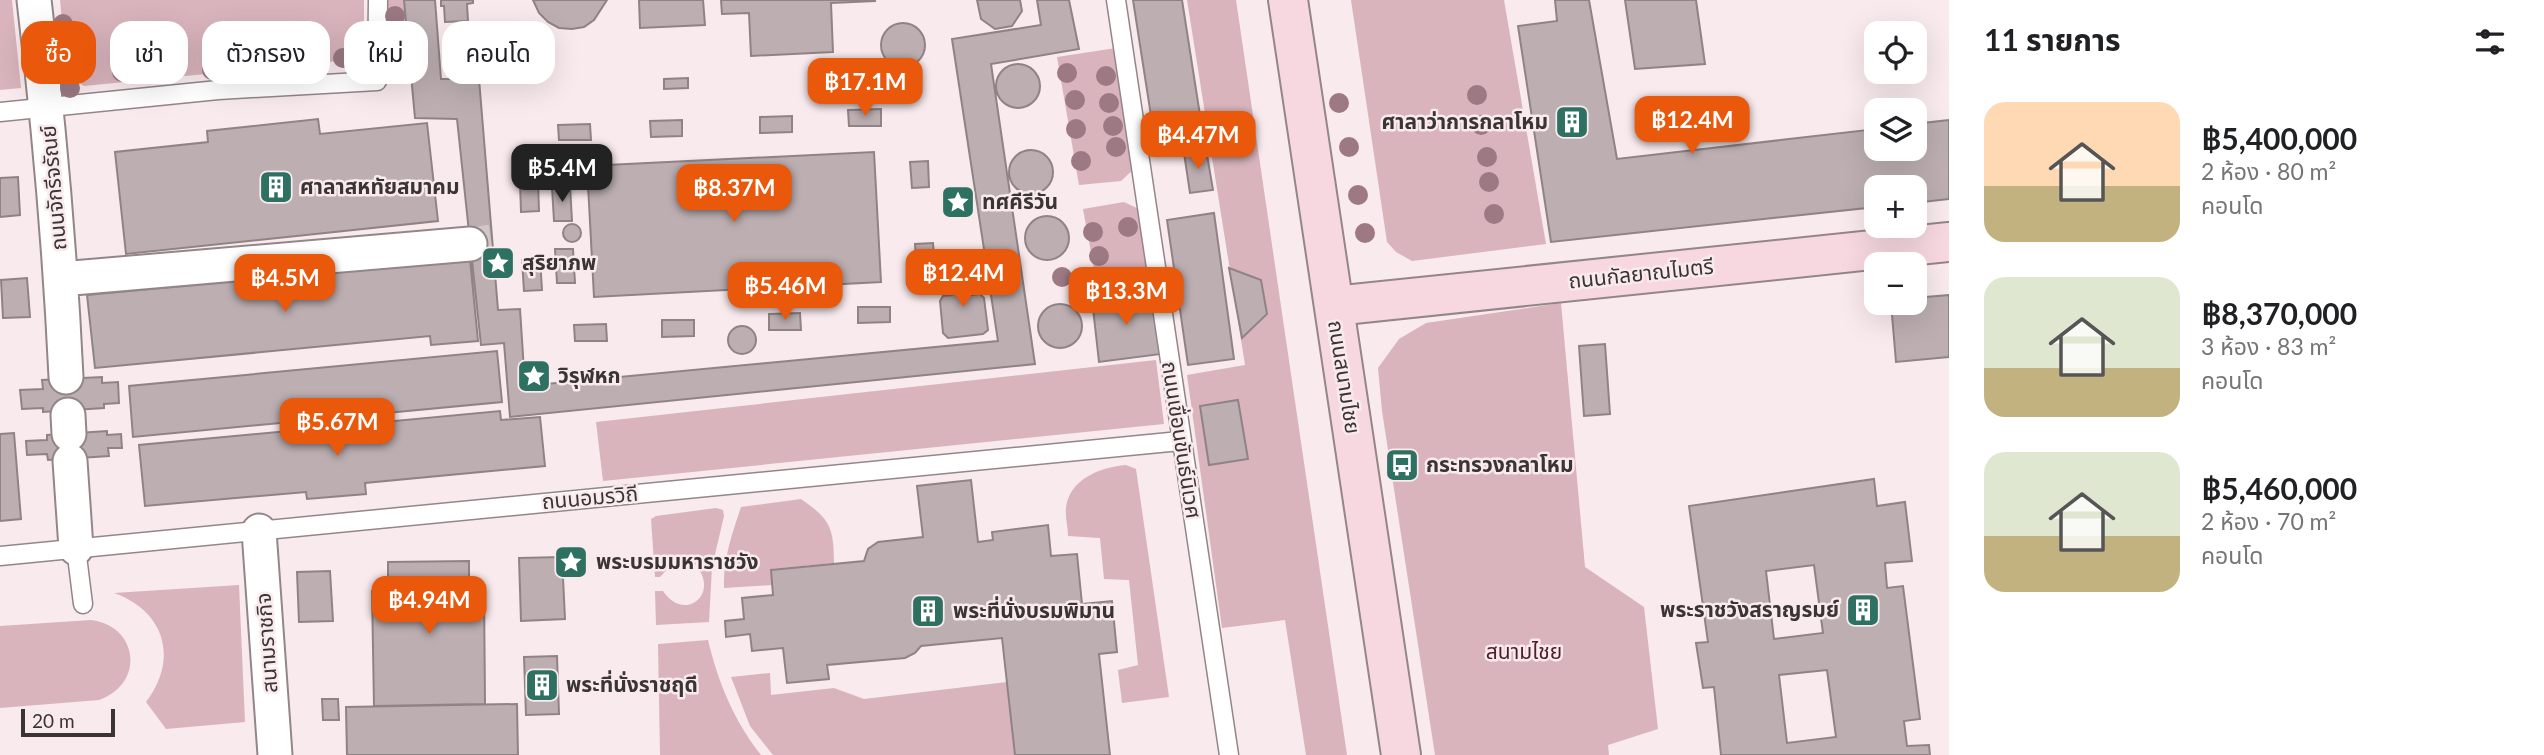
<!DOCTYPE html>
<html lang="th">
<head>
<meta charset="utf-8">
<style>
	body { margin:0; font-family:Lato,"Noto Sans Thai",sans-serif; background:#f2f2f2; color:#202124; height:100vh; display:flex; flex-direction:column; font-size:26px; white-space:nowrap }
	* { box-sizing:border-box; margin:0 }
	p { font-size:23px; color:#757577 }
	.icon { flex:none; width:38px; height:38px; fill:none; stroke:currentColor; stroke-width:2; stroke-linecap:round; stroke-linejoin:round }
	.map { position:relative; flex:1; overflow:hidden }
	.side { display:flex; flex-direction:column; background:#fff; width:595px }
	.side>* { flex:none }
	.banner { position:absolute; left:21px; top:21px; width:665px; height:63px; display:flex; gap:14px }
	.fabs { position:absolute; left:1864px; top:21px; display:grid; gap:14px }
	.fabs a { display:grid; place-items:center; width:63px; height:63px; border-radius:14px; background:#fff; box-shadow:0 7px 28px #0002; font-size:35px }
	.scale { position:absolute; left:21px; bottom:18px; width:94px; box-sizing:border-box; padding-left:7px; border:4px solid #3a3435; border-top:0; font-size:19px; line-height:24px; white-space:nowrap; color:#3a3435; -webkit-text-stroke:5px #f9eaed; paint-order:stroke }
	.price { position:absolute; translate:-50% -60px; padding:0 16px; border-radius:14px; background:#ea580c; color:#fff; font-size:23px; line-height:46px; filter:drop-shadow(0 2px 4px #0008) }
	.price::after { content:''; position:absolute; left:50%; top:42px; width:21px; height:16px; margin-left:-10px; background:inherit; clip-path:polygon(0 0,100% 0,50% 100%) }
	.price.current { background:#222; color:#fff }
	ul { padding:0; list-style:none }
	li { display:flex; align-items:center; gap:21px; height:175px; padding:0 35px }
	li span { display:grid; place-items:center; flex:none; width:196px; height:140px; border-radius:21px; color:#555 }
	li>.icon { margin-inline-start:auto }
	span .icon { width:84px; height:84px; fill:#fffc; stroke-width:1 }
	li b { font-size:30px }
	h2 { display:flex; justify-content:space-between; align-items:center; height:84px; padding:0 35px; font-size:30px }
	.chip { padding:0 24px; border-radius:21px; background:#fff; box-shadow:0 7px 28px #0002; font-size:24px; line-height:63px }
	.chip.current { background:#ea580c; color:#fff }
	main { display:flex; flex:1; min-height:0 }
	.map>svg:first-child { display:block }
	.green { fill:#d9b4bc }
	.building { fill:#bcaeb1; stroke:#908385; stroke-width:2; fill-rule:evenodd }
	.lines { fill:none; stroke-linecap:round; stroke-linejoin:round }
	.street-tunnel { stroke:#d3c6c8; stroke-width:33; stroke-dasharray:33 17; stroke-linecap:butt }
	.lane-casing { stroke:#938689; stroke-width:21 }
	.street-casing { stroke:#938689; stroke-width:37 }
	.secondary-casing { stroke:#938689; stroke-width:42 }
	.lane { stroke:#fff; stroke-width:18 }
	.street { stroke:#fff; stroke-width:33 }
	.secondary { stroke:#f7d8e0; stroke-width:38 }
	.tree { fill:#9c7983 }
	.labels { text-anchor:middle; stroke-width:5; stroke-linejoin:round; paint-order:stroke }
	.poi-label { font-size:21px; font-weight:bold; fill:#3a3435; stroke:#f9eaed; text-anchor:start }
	.street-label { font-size:21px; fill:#3a3435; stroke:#f9eaed }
	.park-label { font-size:21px; fill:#4f1d2c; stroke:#f9eaed }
</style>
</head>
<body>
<main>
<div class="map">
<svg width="1949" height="755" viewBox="0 0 1949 755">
	<rect width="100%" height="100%" fill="#f9eaed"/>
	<path class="green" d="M0 0H12L21 88 0 90Z
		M60 0H364V48L357 59 84 86 67 75Z
		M384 0H404L409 64 390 57 383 45Z
		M1187 0H1236L1347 755H1306L1285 620 1222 628 1187 375 1245 365Z
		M1351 0H1504L1546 244 1412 261 1396 252 1387 242Z
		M1116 48 1135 168 1121 181 1079 185 1057 57Z
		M1124 202 1141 210 1152 289 1099 296 1083 209Z
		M1561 303 1585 567 1644 607 1658 729 1608 745 1609 755H1435L1382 411 1378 368 1399 339 1426 323Z
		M1156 360 1164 424 603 481 596 422Z
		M1126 465 1136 469 1169 697 1122 703 1118 670 1138 665 1129 580 1104 579 1100 538 1068 536C1068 527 1065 517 1066 508 1069 479 1101 467 1126 465Z
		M801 499C830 519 834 528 834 563L772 569V585L724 588C723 559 732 534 741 507Z
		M716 508 723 510 724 516 712 567 709 622 656 625 655 591H663C685 624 723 592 693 562H674L660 577H655L651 519 656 516Z
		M239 585 245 722 166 729 146 702C179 659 165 611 114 593Z
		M91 620C139 626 145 684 99 700L0 708V626Z
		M708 640C718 682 734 721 761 755H660L658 644Z
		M770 673 771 695 834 688 864 699 1007 682 1015 755H773L750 726 731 677Z"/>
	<path class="building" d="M404 0H435L441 79H479L498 310 520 309 525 386 998 341 952 39 1041 25 1037 0H1069L1079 49 991 64 1035 364 510 417 504 343 481 345 457 119 415 118Z
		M441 0H473V3L467 4 468 21 445 22 444 6H441Z
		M533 0H607L594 20 584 27 572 29 559 28 548 22 539 13Z
		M639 0H703L705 25 640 28Z
		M721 0H875V1L831 3 833 52 751 56 749 13 722 14Z
		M977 0H1020L1022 11 1012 26 995 29 981 19Z
		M1133 0H1182L1202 128 1154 135Z
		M1555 0H1589L1617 159 1876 129V149H1914V124L1949 120V199L1914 203V187H1876V207L1551 242 1518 26 1557 21Z
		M1625 0H1696L1705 64 1635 69Z
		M501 22H517L518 37 502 38Z
		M881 45a22 22 0 1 1 44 0a22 22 0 1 1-44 0Z
		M531 49H547L548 64 532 65Z
		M996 86a22 22 0 1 1 44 0a22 22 0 1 1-44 0Z
		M688 78V88L664 89V79Z
		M881 109V126H849L848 110Z
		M792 116V132L760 133V117Z
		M318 119 320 134 427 123 438 221 126 254 115 152 208 142 207 131Z
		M682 120V136L651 137 650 121Z
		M590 124 591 140H559L558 125Z
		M1206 149 1213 190 1190 193 1184 153Z
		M1009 172a22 22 0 1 1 44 0a22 22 0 1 1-44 0Z
		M874 152 881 282 594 297 587 166Z
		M928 161 929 187 912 188 910 162Z
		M18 177 20 215 0 217V178Z
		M538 181 539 211 521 212 520 182Z
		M570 186 572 221H554L552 187Z
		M1214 213 1234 359 1188 365 1167 220Z
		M1025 238a22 22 0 1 1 44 0a22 22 0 1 1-44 0Z
		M563 233a9 9 0 1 1 18 0a9 9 0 1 1-18 0Z
		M933 243 935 269 917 270 915 244Z
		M555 249H573L575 283H557Z
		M470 259 478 341 431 345 430 336 95 368 87 295Z
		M540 259 542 290 524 291 522 260Z
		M1229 268 1261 280 1267 314 1242 338Z
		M969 271 972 295 980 294 984 298 988 330 983 334 948 338 943 333 940 301 943 296 952 295 950 272Z
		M27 278 30 317 3 318 1 280Z
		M1153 291 1161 354 1099 362 1092 299Z
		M1949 295V357L1896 362 1891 303H1914V298Z
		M1038 326a22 22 0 1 1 44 0a22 22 0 1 1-44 0Z
		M858 307H890V322L858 323Z
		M800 313 801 330H769V314Z
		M662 320H694V336L662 337Z
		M606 324 607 341H575L574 325Z
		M728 340a14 14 0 1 1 28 0a14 14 0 1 1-28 0Z
		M1605 344 1610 414 1584 416 1579 346Z
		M497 351 502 402 133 437 129 386Z
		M102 377V383L118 382 119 403 104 404V408L43 412V408L22 409 20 390 43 389 42 380Z
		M1238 400 1248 459 1209 465 1200 406Z
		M500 411 501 420 540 417 545 466 365 483 366 494 307 499 306 492 145 506 139 445Z
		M107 431V435L121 434 122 448H108L109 456 48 460 47 454 27 455 26 441 47 440V435Z
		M14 433 21 519 0 521V434Z
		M1874 479 1877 506 1905 502 1912 561 1885 563 1887 588 1903 586 1920 719 1904 721 1907 746 1929 745 1930 755H1721L1714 687 1703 688 1696 643 1708 642 1689 506ZM1814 565 1823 633 1774 639 1766 571ZM1827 670 1836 737 1787 743 1779 675Z
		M971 480 978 542 993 540 992 532 1048 525 1051 556 1077 554 1082 604 1112 601 1117 652 1099 654 1110 755H1015L1002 638 921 646 915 653 905 658 827 665 829 679 787 683 783 648 752 651 750 634 726 637 725 621 744 619 742 598 773 595 771 570 864 561 868 549 878 542 923 537 917 486Z
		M562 557 565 619 521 621 519 558Z
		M469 561V589H484L485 704 374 706 372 591H388V562Z
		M330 571 333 621 299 622 297 572Z
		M557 656 559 714 526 715 524 657Z
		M322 699H338L339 720H323Z
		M517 704 518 755H347L346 707Z"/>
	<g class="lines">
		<path class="street-tunnel" d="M470 244 491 241"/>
		<g class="lane-casing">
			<path id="lane" d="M1116 0 1229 755
				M0 112 218 90 377 81 378 0
				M76 548 83 604
				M0 556 1180 441"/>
		</g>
		<g class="street-casing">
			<path id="street" d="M34 0C49 125 60 251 66 377
				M61 279 470 244
				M68 415 69 434
				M70 461 76 548
				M259 531 275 755"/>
		</g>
		<g class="secondary-casing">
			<path id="secondary" d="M1288 0 1401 755
				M1334 306 1949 242"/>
		</g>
		<use href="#lane" class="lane"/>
		<use href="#street" class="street"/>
		<use href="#secondary" class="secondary"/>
	</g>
	<g class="tree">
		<circle cx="395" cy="16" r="10"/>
		<circle cx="63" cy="24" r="10"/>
		<circle cx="400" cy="51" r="10"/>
		<circle cx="343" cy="58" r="10"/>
		<circle cx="312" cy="62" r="10"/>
		<circle cx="268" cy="66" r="10"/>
		<circle cx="172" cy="69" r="10"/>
		<circle cx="212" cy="70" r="10"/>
		<circle cx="122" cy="72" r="10"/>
		<circle cx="1067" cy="73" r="10"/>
		<circle cx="1106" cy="76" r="10"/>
		<circle cx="70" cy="88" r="10"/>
		<circle cx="1477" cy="95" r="10"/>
		<circle cx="1075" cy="100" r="10"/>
		<circle cx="1109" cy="103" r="10"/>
		<circle cx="1339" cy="103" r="10"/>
		<circle cx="1481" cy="125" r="10"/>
		<circle cx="1113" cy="126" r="10"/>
		<circle cx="1076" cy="129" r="10"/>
		<circle cx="1116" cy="147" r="10"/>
		<circle cx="1349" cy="147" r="10"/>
		<circle cx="1487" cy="157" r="10"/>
		<circle cx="1081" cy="161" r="10"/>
		<circle cx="1489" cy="182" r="10"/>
		<circle cx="1358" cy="195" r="10"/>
		<circle cx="1494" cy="214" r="10"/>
		<circle cx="1128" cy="227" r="10"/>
		<circle cx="1093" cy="232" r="10"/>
		<circle cx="1365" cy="233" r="10"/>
		<circle cx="1099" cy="256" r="10"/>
		<circle cx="1062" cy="277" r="10"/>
		<circle cx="1101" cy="286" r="10"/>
	</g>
	<defs>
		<g id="building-square" transform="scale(1.75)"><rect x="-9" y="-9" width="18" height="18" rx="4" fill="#2e7163" stroke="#f9eaed"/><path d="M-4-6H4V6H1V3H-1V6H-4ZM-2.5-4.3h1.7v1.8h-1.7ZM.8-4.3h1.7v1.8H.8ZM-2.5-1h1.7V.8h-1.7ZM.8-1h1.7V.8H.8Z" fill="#fff"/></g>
		<g id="sight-square" transform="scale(1.75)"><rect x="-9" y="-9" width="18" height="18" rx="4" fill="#2e7163" stroke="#f9eaed"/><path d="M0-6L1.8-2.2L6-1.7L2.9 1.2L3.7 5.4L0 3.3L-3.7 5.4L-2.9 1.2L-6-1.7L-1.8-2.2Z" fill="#fff"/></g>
		<g id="bus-square" transform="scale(1.75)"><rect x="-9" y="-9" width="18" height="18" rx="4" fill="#2e7163" stroke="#f9eaed"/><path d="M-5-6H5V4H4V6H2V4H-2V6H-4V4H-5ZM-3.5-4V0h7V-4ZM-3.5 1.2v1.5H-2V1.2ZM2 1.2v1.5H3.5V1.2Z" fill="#fff"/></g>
	</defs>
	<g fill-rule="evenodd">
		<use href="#building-square" x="1572" y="122"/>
		<use href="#building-square" x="276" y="187"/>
		<use href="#sight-square" x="958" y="202"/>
		<use href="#sight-square" x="498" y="263"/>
		<use href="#sight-square" x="534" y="376"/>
		<use href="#bus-square" x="1402" y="465"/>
		<use href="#sight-square" x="571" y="562"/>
		<use href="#building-square" x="1863" y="610"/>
		<use href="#building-square" x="928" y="611"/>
		<use href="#building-square" x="542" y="685"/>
	</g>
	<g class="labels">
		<g class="poi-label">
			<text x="1548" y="129" text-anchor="end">ศาลาว่าการกลาโหม</text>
			<text x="300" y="194">ศาลาสหทัยสมาคม</text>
			<text x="982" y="209">ทศคีรีวัน</text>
			<text x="522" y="270">สุริยาภพ</text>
			<text x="558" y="383">วิรุฬหก</text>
			<text x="1426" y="472">กระทรวงกลาโหม</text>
			<text x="596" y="569">พระบรมมหาราชวัง</text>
			<text x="1839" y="617" text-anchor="end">พระราชวังสราญรมย์</text>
			<text x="953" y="618">พระที่นั่งบรมพิมาน</text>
			<text x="566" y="692">พระที่นั่งราชฤดี</text>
		</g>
		<g class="street-label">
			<text transform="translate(54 188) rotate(-95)" y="7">ถนนจักรีจรัณย์</text>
			<text transform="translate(1641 274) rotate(-6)" y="7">ถนนกัลยาณไมตรี</text>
			<text transform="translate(1344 377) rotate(81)" y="7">ถนนสนามไชย</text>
			<text transform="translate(1181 440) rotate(81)" y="7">ถนนเขื่อนขันธ์นิเวศ</text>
			<text transform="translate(590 498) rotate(-5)" y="7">ถนนอมรวิถี</text>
			<text transform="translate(267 643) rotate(-94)" y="7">สนามราชกิจ</text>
		</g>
		<g class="park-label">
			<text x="1524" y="659">สนามไชย</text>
		</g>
	</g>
</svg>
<div class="fabs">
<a><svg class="icon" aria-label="locate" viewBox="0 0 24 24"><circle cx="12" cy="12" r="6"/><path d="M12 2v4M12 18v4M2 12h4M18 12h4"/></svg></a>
<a><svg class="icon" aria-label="layers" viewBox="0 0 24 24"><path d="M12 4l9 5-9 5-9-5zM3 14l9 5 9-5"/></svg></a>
<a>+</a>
<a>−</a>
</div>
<div class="scale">20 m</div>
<b class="price" style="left:865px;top:118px">฿17.1M</b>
<b class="price" style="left:1692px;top:156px">฿12.4M</b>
<b class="price" style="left:1198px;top:171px">฿4.47M</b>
<b class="price current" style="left:562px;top:204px">฿5.4M</b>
<b class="price" style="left:734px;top:224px">฿8.37M</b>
<b class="price" style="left:963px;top:309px">฿12.4M</b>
<b class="price" style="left:285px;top:314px">฿4.5M</b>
<b class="price" style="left:785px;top:322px">฿5.46M</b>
<b class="price" style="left:1126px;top:327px">฿13.3M</b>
<b class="price" style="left:337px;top:458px">฿5.67M</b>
<b class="price" style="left:429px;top:636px">฿4.94M</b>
<div class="banner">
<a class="chip current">ซื้อ</a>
<a class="chip">เช่า</a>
<a class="chip">ตัวกรอง</a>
<a class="chip">ใหม่</a>
<a class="chip">คอนโด</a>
</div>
</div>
<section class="side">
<h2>11 รายการ<svg class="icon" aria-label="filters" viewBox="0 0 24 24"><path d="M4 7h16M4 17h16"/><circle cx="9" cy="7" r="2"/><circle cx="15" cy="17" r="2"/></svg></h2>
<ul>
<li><span style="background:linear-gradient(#ffd9b3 60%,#c2b280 0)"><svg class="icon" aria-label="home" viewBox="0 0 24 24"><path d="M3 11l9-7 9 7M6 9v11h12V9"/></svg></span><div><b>฿5,400,000</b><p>2 ห้อง · 80 m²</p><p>คอนโด</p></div></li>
<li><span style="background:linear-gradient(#dfe7d0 65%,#c2b280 0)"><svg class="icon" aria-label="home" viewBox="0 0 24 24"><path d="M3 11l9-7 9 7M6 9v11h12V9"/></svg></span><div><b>฿8,370,000</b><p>3 ห้อง · 83 m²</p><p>คอนโด</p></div></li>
<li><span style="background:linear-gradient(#dfe7d0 60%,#c2b280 0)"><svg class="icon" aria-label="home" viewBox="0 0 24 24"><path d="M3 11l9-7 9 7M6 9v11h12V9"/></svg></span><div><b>฿5,460,000</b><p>2 ห้อง · 70 m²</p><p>คอนโด</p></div></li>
</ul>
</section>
</main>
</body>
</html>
